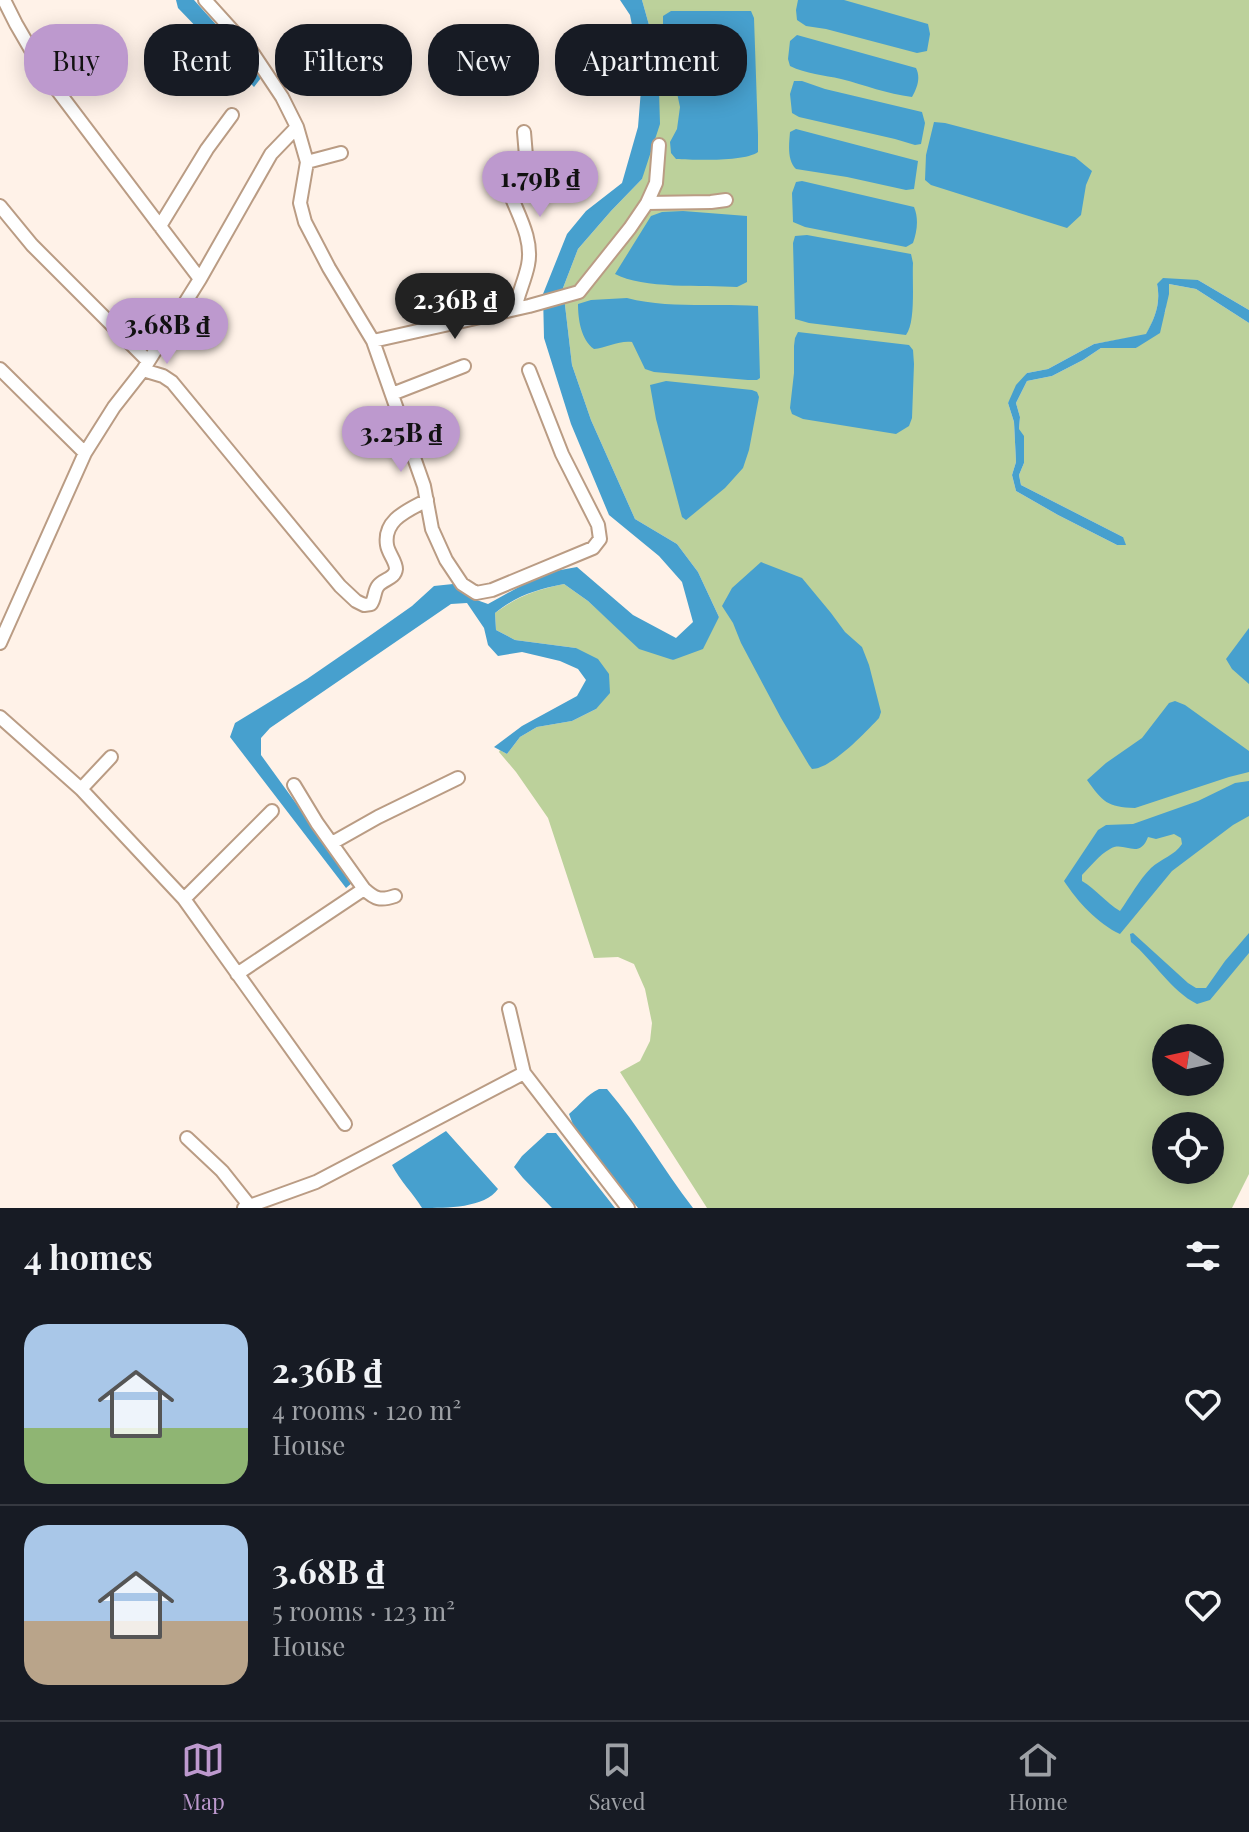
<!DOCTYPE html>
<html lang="en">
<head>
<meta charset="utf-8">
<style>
	body { margin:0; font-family:"Playfair Display",serif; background:#242831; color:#f1f3f6; height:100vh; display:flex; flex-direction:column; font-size:30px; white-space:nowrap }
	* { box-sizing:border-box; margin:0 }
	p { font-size:26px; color:#9ea1a6 }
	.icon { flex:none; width:44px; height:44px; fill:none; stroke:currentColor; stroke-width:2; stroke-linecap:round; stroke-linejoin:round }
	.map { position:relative; height:1208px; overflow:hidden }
	.panel { display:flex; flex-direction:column; background:#171b24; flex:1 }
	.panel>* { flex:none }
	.top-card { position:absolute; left:24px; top:24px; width:800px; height:72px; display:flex; gap:16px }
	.needle { width:52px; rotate:279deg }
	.fabs { position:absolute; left:1152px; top:1024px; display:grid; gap:16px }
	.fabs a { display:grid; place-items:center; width:72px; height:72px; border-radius:50%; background:#171b24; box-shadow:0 4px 20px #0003; font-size:40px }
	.price { position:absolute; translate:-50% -68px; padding:0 18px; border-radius:28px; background:#bd99ce; color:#111; font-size:26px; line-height:52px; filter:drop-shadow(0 2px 4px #0008) }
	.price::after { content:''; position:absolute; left:50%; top:48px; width:24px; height:18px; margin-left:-12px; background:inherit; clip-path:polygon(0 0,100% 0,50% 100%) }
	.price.on { background:#222; color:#fff }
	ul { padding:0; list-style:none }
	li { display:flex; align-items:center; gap:24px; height:200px; padding:0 24px }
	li+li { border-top:2px solid #363941 }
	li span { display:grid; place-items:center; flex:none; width:224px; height:160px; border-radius:24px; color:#555 }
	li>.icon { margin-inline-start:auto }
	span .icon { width:96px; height:96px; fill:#fffc; stroke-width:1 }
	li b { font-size:34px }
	h2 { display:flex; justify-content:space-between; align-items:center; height:96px; padding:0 24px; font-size:34px }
	.chip { padding:0 28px; border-radius:32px; background:#171b24; box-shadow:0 4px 20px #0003; font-size:28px; line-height:72px }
	.chip.on { background:#bd99ce; color:#111 }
	.tab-bar { display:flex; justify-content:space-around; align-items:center; height:112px; border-top:2px solid #363941; background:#171b24; font-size:22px; color:#9ea1a6 }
	.tab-bar a { display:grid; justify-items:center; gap:4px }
	.tab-bar .on { color:#bd99ce }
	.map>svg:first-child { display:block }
	.green { fill:#bcd19b; fill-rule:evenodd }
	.water { fill:#47a0ce; fill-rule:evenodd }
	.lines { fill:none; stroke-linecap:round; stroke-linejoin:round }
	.minor-casing { stroke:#ba9c84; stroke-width:16 }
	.minor { stroke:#fff; stroke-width:12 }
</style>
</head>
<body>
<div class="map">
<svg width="1249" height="1208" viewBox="0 0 1249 1208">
	<rect width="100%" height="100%" fill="#fff2e8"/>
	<path class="green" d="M642 0H1249V310L1198 280 1157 284C1161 303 1155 318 1146 335L1094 344 1048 369 1027 373 1008 403 1014 422 1016 462 1012 475 1016 491 1058 515 1117 545 1123 537 1021 485 1019 475 1024 463 1019 429 1020 417 1016 403 1027 381 1052 376 1083 360 1101 348H1136L1165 312 1169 284 1196 289 1249 323V1174L1232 1208H707L620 1072 640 1061 650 1041 652 1023 645 989 634 964 618 957 594 958 548 818 516 772 499 752 500 750 507 754 520 737 537 727 572 721 596 709 576 648 515 640 496 630 495 613C518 596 535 590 564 584L588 601 611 622 673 660 719 617 698 572 677 544 635 519 591 420 572 365 563 288 578 249 611 211 642 179 658 57ZM1166 1038H1210V1082H1166ZM1166 1126H1210V1170H1166Z"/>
	<path class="water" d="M176 0H194L230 40 261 78 254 87 178 8Z
		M620 0H642L658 57 660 124 642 179 611 211 578 249 563 288 572 365 591 420 635 519 677 544 698 572 719 617 703 649 673 660 639 649 588 601 564 584C535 590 518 595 495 613L496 630 515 640 576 648 598 659 609 674 610 693 596 709 572 721 537 727 520 737 507 754 494 747 522 726 577 696 586 680 578 669 560 661 522 652 498 656 488 645 484 628 467 603 451 604 270 728 261 738V755L353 882 346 888 230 737 235 723 307 679 368 637 412 606 434 586 453 584 474 599 488 604 544 573 577 567 633 615 676 638 693 622 682 582 659 556 609 515 571 424 544 338 543 294 567 234 586 211 622 183 638 127 642 77 630 15Z
		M798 0H844L928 24 930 34 927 51 917 53 826 29 806 26 797 20 796 10Z
		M671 11H751L754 18 758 135V152C744 162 694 160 676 159L671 153 670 142 677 129 680 107 663 27V16Z
		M797 35 916 68C921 78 917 88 912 97 887 94 865 85 841 79 824 75 806 74 790 66L788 59 790 41Z
		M794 81H802L825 89 922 112 925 123 921 144 915 145 895 139 799 117 792 113 790 94Z
		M934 122 945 123 1075 157 1092 171 1086 185 1081 215 1067 228 931 185 925 180 926 155Z
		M796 129 918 161 914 189 906 190 847 177 796 169C787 160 789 145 790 132Z
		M802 181 914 207C919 219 917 231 913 243L906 247 805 227 793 222 792 193 796 182Z
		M683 211 747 216V282L737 287C704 285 642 289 615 274L651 216 662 212Z
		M807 235 911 254 913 263C912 281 916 322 906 335L809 323 795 319 793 243 795 236Z
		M1163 278 1198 280 1249 310V323L1196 289 1169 284V294L1160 333 1136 348H1101L1083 360 1052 376 1027 381 1016 403 1020 417 1019 429 1024 436V463L1019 475 1021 485 1123 537 1126 545H1117L1058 515 1016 491 1012 475 1016 462 1014 422 1008 403 1016 385 1027 373 1048 369 1094 344 1146 334C1155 318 1161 303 1157 284Z
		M627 298C669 309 715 303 758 306L760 378 757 380H748L654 372 645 369 632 342C620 340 606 348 594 349 581 340 578 319 578 304L591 300Z
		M798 332 909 345 913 350 914 364 912 418 909 426 896 434 803 419 792 414 790 408 794 373V346L795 338Z
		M666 381 752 390 757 392 759 397 749 450 743 468 725 488 686 520 682 517 656 419 650 385Z
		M761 562 802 578 831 613 845 632 862 647 869 665 881 712 879 718C866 732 831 769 812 769L809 765 781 718 741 643 733 623 722 606 732 588Z
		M1249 628V684L1232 669 1226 659Z
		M1175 701 1185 705 1249 751V772L1229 777 1135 808C1107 807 1103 802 1087 780L1106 763 1142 738 1169 703Z
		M1249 781V816L1233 825 1172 871 1120 934C1098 924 1077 901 1064 881L1098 830 1106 825 1133 824 1198 801 1235 783ZM1174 834 1181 838 1182 844C1175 855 1161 859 1151 868 1139 880 1130 897 1120 911 1106 903 1096 889 1082 881V875C1091 866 1099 855 1110 849 1124 840 1139 861 1148 837L1156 839Z
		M1133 933 1188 983 1196 988H1206L1225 961 1249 933V953L1210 1000 1197 1004C1171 991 1154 961 1131 942L1130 934Z
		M599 1089H607C639 1126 663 1169 693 1208H638L575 1130 569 1114C580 1105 586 1095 599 1089Z
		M446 1131 498 1189C485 1208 447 1208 422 1208 413 1193 400 1181 392 1165Z
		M547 1133H556L615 1208H552L523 1178 514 1167 522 1156Z"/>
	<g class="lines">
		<g class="minor-casing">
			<path id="minor" d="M4 0 16 24 45 74 200 279
				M205 0 252 52 282 97 297 127 307 162 300 203 305 222 329 268 373 341 424 486 432 529 446 560 462 584 476 593 492 590 593 548 600 539 598 525 562 454 529 370
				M38 63 73 38
				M307 162 341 153
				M647 203 711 202 726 200
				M0 206 32 245 148 361
				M160 226 207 149 232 115
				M515 309C518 294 525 280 528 265 533 241 520 218 511 196 513 186 524 188 528 180L524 132
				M373 341 529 306 579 292 630 228 647 203 656 183 659 145
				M0 369 85 453
				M143 370 163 376 172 382 340 586 356 601 364 605 371 604C375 599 374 591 378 586 383 579 395 579 396 569 396 561 388 553 387 545 383 519 409 510 427 500
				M392 394 464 366
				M0 643 85 453 114 407 143 370 200 279 271 154 297 127
				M0 717 81 789 184 899 345 1124
				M81 789 111 757
				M332 843 378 817 458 778
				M364 889C375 899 380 901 395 896
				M184 899 272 811
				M237 974 364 889 317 823 294 785
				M509 1009 524 1073 628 1208
				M187 1138 222 1171 249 1205
				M244 1208 316 1182 524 1073"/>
		</g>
		<use href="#minor" class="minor"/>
	</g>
</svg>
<div class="fabs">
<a><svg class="needle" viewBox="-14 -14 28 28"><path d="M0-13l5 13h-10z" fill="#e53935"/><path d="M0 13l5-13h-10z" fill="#9ea1a6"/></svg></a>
<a><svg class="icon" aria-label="locate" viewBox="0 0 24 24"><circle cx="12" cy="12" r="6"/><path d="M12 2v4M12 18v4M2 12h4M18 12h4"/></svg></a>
</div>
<b class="price" style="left:540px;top:219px">1.79B ₫</b>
<b class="price on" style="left:455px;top:341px">2.36B ₫</b>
<b class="price" style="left:167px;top:366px">3.68B ₫</b>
<b class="price" style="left:401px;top:474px">3.25B ₫</b>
<div class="top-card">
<a class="chip on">Buy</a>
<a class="chip">Rent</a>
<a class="chip">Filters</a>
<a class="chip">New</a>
<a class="chip">Apartment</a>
</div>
</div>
<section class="panel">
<h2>4 homes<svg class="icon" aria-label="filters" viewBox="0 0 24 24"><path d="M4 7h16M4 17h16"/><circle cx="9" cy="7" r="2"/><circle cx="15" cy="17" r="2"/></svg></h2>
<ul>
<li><span style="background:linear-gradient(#a9c7e8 65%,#8fb573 0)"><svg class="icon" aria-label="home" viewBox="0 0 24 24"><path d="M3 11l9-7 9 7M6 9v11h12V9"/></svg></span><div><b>2.36B ₫</b><p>4 rooms · 120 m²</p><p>House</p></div><svg class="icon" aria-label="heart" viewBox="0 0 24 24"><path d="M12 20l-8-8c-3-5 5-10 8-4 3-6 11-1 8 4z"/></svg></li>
<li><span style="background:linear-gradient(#a9c7e8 60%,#b9a48a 0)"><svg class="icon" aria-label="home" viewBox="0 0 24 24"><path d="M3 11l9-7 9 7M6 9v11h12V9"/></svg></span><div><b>3.68B ₫</b><p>5 rooms · 123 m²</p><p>House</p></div><svg class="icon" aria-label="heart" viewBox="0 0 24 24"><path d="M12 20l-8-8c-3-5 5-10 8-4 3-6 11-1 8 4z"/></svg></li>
</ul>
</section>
<nav class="tab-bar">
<a class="on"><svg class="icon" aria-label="map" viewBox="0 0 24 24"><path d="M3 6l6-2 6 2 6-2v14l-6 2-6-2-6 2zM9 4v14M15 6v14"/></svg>Map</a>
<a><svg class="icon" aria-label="saved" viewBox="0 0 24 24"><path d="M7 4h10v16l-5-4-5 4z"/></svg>Saved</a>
<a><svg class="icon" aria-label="home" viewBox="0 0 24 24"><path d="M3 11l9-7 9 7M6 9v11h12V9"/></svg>Home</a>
</nav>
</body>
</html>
